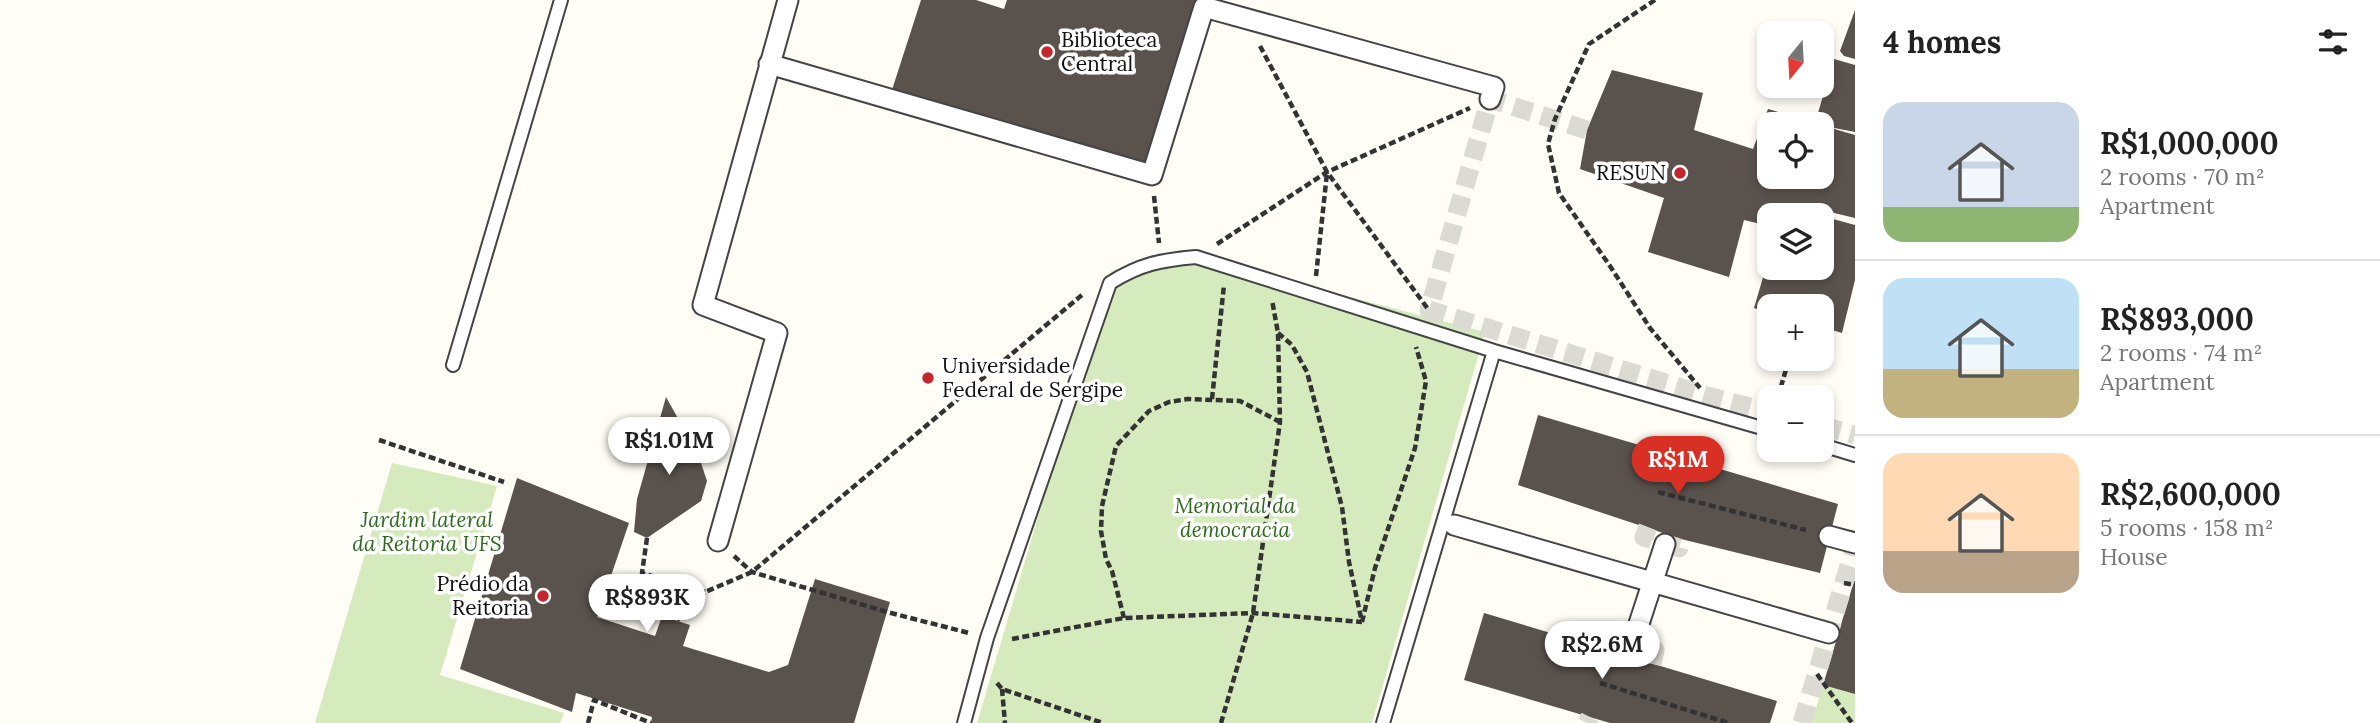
<!DOCTYPE html>
<html lang="en">
<head>
<meta charset="utf-8">
<style>
	body { margin:0; font-family:Lora,serif; background:#f6f6f6; color:#222; height:100vh; display:flex; flex-direction:column; font-size:26px; white-space:nowrap }
	* { box-sizing:border-box; margin:0 }
	p { font-size:23px; color:#767676 }
	.icon { flex:none; width:38px; height:38px; fill:none; stroke:currentColor; stroke-width:2; stroke-linecap:round; stroke-linejoin:round }
	.map { position:relative; flex:1; overflow:hidden }
	.side { display:flex; flex-direction:column; background:#fff; width:525px }
	.side>* { flex:none }
	.needle { width:46px; rotate:198deg }
	.controls { position:absolute; left:1757px; top:21px; display:grid; gap:14px }
	.controls a { display:grid; place-items:center; width:77px; height:77px; border-radius:14px; background:#fff; box-shadow:0 4px 10px #0003; font-size:35px }
	.price { position:absolute; translate:-50% -60px; padding:0 16px; border-radius:24px; background:#fff; color:#222; font-size:23px; line-height:46px; filter:drop-shadow(0 2px 4px #0008) }
	.price::after { content:''; position:absolute; left:50%; top:42px; width:21px; height:16px; margin-left:-10px; background:inherit; clip-path:polygon(0 0,100% 0,50% 100%) }
	.price.selected { background:#d93025; color:#fff }
	ul { padding:0; list-style:none }
	li { display:flex; align-items:center; gap:21px; height:175px; padding:0 28px }
	li+li { border-top:2px solid #e0e0e0 }
	li span { display:grid; place-items:center; flex:none; width:196px; height:140px; border-radius:21px; color:#555 }
	li>.icon { margin-inline-start:auto }
	span .icon { width:84px; height:84px; fill:#fffc; stroke-width:1 }
	li b { font-size:30px }
	h2 { display:flex; justify-content:space-between; align-items:center; height:84px; padding:0 28px; font-size:30px }
	main { display:flex; flex:1; min-height:0 }
	.map>svg:first-child { display:block }
	.green { fill:#d5ebbd }
	.building { fill:#5a524d; fill-rule:evenodd }
	.lines { fill:none; stroke-linecap:round; stroke-linejoin:round }
	.pedestrian-tunnel { stroke:#dbdad3; stroke-width:19; stroke-dasharray:19 10; stroke-linecap:butt }
	.service-casing { stroke:#444; stroke-width:16 }
	.pedestrian-casing { stroke:#444; stroke-width:23 }
	.path { stroke:#333; stroke-width:4.5; stroke-dasharray:7 3.5; stroke-linecap:butt }
	.service { stroke:#fff; stroke-width:12 }
	.pedestrian { stroke:#fff; stroke-width:19 }
	.poi-dot { fill:#c4262e; stroke:#fff; stroke-width:2.5 }
	.labels { text-anchor:middle; stroke-width:7; stroke-linejoin:round; paint-order:stroke }
	.poi-label { font-size:21px; fill:#111; stroke:#fff; text-anchor:start }
	.park-label { font-size:21px; font-style:italic; fill:#2f6b1f; stroke:#fff }
</style>
</head>
<body>
<main>
<div class="map">
<svg width="1855" height="723" viewBox="0 0 1855 723">
	<rect width="100%" height="100%" fill="#fffdf5"/>
	<path class="green" d="M1196 257 1485 332 1372 723H977L1111 271 1158 261Z
		M392 463 497 486 440 675 564 713 560 723H315Z
		M1823 685 1855 694V723H1812Z"/>
	<path class="building" d="M921 0H976L1004 9 1007 0H1206L1151 172 890 96Z
		M1855 10V59L1844 56 1840 51Z
		M1834 59 1855 65V132L1824 126 1855 135V218L1809 207 1807 215H1769V226L1744 220 1729 277 1648 252 1664 198 1580 169 1587 130 1612 70 1703 93 1694 130 1753 149 1768 109 1815 123ZM1769 124H1822V177H1769Z
		M1822 216 1855 225V280L1842 333 1822 327V306H1769V313L1754 308 1769 257V268H1822Z
		M666 397 698 454 707 481 701 501 647 538 634 532 637 499Z
		M1538 415 1838 504 1820 573 1681 539 1518 485Z
		M517 478 629 523 597 617 655 636 662 616 690 625 683 646 769 672 788 665 815 579 890 602 854 723H651L652 717 576 693 572 712 460 669Z
		M1854 581H1855V694L1823 685Z
		M1484 613 1777 701 1770 723H1610L1464 680Z"/>
	<g class="lines">
		<path class="pedestrian-tunnel" d="M1587 130 1490 99 1429 310 1707 396 1769 412
			M1822 426 1855 435
			M1648 527 1644 537 1679 548 1681 539
			M1610 651 1613 636 1655 650 1652 664
			M1587 723 1590 717
			M1802 723 1855 546"/>
		<g class="service-casing">
			<path id="service" d="M453 365 561 0
				M1822 445 1855 455
				M964 723 987 638 1110 283C1140 264 1161 260 1196 257L1494 351 1769 430
				M1383 723 1494 351"/>
		</g>
		<g class="pedestrian-casing">
			<path id="pedestrian" d="M769 64 1152 175 1204 7 1494 87 1490 99
				M1454 525 1829 633
				M1829 536 1855 543
				M718 541 777 333 703 305 788 0
				M1633 642 1665 544"/>
		</g>
		<path class="path" d="M1655 0 1589 44 1555 119 1548 144 1559 193 1610 266 1650 328 1700 388
			M1260 46 1327 172 1428 309
			M1154 196 1159 243
			M1217 244 1327 172 1470 108
			M1316 276 1327 173
			M1278 333 1292 345 1307 372 1342 507 1349 562 1362 622
			M1778 397 1789 359
			M1212 399 1224 285
			M379 440 504 482
			M1658 492 1806 530
			M647 538 642 573 705 592
			M734 556 752 572 887 612 969 633
			M1844 583 1855 585
			M1124 618 1112 571 1106 559 1101 531 1102 506 1116 446 1149 411 1169 402 1188 399 1240 401 1280 422
			M677 620 705 592 752 572 1083 294
			M1362 622 1375 568 1415 448 1426 381 1416 347
			M1012 639 1124 618 1253 613 1362 622
			M1817 674 1852 723
			M997 683 1002 689 1103 723
			M1600 683 1729 723
			M1002 689 1005 723
			M588 723 594 700 651 723
			M1221 723 1253 613 1280 422 1278 333 1272 300"/>
		<use href="#service" class="service"/>
		<use href="#pedestrian" class="pedestrian"/>
	</g>
	<g class="poi-dot">
		<circle cx="1047" cy="52" r="7"/>
		<circle cx="1680" cy="173" r="7"/>
		<circle cx="928" cy="378" r="7"/>
		<circle cx="543" cy="596" r="7"/>
	</g>
	<g class="labels">
		<g class="poi-label">
			<text x="1061" y="47">Biblioteca<tspan x="1061" dy="24">Central</tspan></text>
			<text x="1666" y="180" text-anchor="end">RESUN</text>
			<text x="942" y="373">Universidade<tspan x="942" dy="24">Federal de Sergipe</tspan></text>
			<text x="529" y="591" text-anchor="end">Prédio da<tspan x="529" dy="24">Reitoria</tspan></text>
		</g>
		<g class="park-label">
			<text x="1235" y="513">Memorial da<tspan x="1235" dy="24">democracia</tspan></text>
			<text x="427" y="527">Jardim lateral<tspan x="427" dy="24">da Reitoria UFS</tspan></text>
		</g>
	</g>
</svg>
<div class="controls">
<a><svg class="needle" viewBox="-14 -14 28 28"><path d="M0-13l5 13h-10z" fill="#e53935"/><path d="M0 13l5-13h-10z" fill="#767676"/></svg></a>
<a><svg class="icon" aria-label="locate" viewBox="0 0 24 24"><circle cx="12" cy="12" r="6"/><path d="M12 2v4M12 18v4M2 12h4M18 12h4"/></svg></a>
<a><svg class="icon" aria-label="layers" viewBox="0 0 24 24"><path d="M12 4l9 5-9 5-9-5zM3 14l9 5 9-5"/></svg></a>
<a>+</a>
<a>−</a>
</div>
<b class="price" style="left:669px;top:477px">R$1.01M</b>
<b class="price selected" style="left:1678px;top:496px">R$1M</b>
<b class="price" style="left:647px;top:634px">R$893K</b>
<b class="price" style="left:1602px;top:681px">R$2.6M</b>
</div>
<section class="side">
<h2>4 homes<svg class="icon" aria-label="filters" viewBox="0 0 24 24"><path d="M4 7h16M4 17h16"/><circle cx="9" cy="7" r="2"/><circle cx="15" cy="17" r="2"/></svg></h2>
<ul>
<li><span style="background:linear-gradient(#c9d6e8 75%,#8fb573 0)"><svg class="icon" aria-label="home" viewBox="0 0 24 24"><path d="M3 11l9-7 9 7M6 9v11h12V9"/></svg></span><div><b>R$1,000,000</b><p>2 rooms · 70 m²</p><p>Apartment</p></div></li>
<li><span style="background:linear-gradient(#bfe0f5 65%,#c2b280 0)"><svg class="icon" aria-label="home" viewBox="0 0 24 24"><path d="M3 11l9-7 9 7M6 9v11h12V9"/></svg></span><div><b>R$893,000</b><p>2 rooms · 74 m²</p><p>Apartment</p></div></li>
<li><span style="background:linear-gradient(#ffd9b3 70%,#b9a48a 0)"><svg class="icon" aria-label="home" viewBox="0 0 24 24"><path d="M3 11l9-7 9 7M6 9v11h12V9"/></svg></span><div><b>R$2,600,000</b><p>5 rooms · 158 m²</p><p>House</p></div></li>
</ul>
</section>
</main>
</body>
</html>
